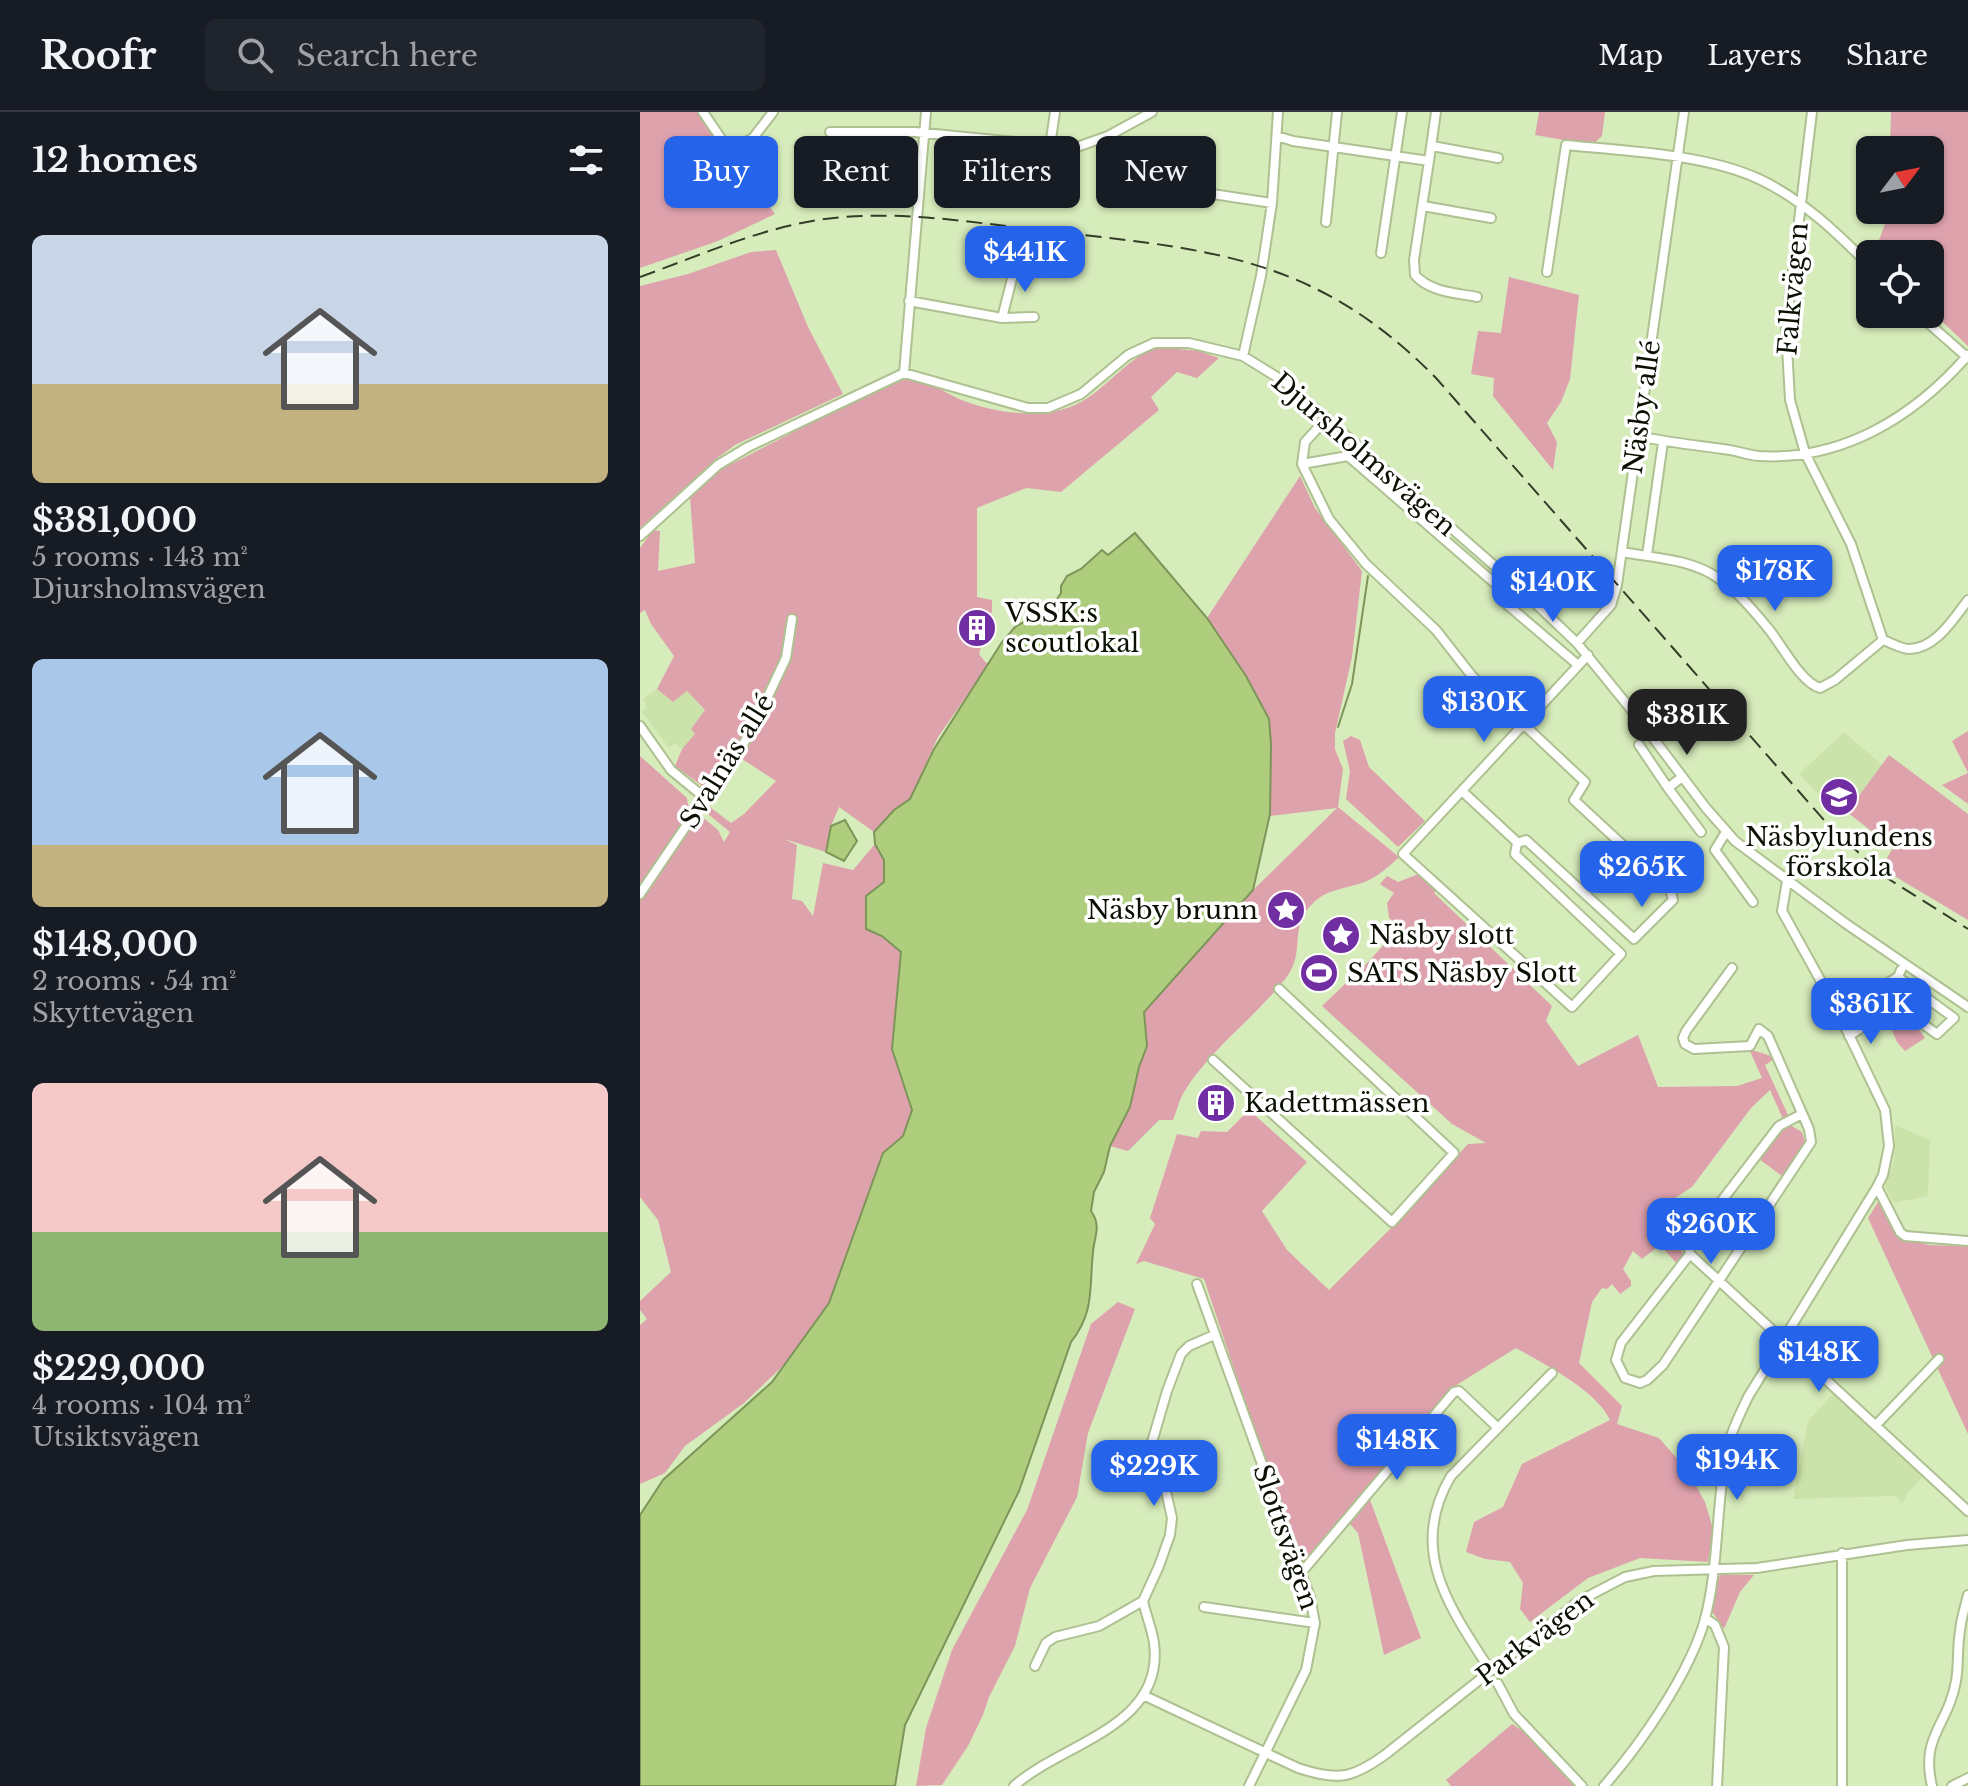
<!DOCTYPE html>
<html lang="en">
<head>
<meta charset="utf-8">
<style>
	body { margin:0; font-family:"Libre Baskerville",serif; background:#20242c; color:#f1f3f6; height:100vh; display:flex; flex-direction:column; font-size:30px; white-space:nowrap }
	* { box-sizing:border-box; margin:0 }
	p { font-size:26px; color:#9ea1a6 }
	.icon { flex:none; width:44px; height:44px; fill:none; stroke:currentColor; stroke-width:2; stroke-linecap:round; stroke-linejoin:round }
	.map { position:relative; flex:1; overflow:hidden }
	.panel { display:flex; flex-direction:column; background:#171b24; width:640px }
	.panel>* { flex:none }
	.top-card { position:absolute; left:24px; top:24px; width:760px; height:72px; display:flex; gap:16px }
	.needle { width:52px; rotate:58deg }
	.buttons { position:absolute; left:1216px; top:24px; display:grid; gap:16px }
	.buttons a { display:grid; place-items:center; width:88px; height:88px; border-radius:12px; background:#171b24; box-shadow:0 2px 6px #0004; font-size:40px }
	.price { position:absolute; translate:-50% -68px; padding:0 18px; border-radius:16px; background:#2563eb; color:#fff; font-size:26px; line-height:52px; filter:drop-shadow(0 2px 4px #0008) }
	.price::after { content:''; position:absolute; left:50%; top:48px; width:24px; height:18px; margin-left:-12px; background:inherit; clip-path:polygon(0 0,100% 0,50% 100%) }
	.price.on { background:#222; color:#fff }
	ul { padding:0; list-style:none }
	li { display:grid; align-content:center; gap:16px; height:424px; padding:0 32px }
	li span { display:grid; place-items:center; height:248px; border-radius:12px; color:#555 }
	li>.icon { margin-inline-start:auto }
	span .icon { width:144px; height:144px; fill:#fffc; stroke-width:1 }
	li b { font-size:34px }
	h2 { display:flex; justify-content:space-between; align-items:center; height:96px; padding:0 32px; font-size:34px }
	.chip { padding:0 28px; border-radius:12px; background:#171b24; box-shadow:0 2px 6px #0004; font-size:28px; line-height:72px }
	.chip.on { background:#2563eb; color:#fff }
	header { display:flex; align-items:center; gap:48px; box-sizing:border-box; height:112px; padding:0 40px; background:#171b24; border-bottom:2px solid #363941 }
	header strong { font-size:38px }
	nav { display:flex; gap:44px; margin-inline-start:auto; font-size:28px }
	.search { width:560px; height:72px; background:#20242c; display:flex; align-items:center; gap:20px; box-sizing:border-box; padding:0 28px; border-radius:12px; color:#9ea1a6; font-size:30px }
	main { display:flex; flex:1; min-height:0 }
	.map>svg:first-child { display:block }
	.built { fill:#cbe3aa }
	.green { fill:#dea2ad }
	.water { fill:#aece7e; stroke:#7d9559; stroke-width:2 }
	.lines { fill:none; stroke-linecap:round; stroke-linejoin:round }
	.stream { stroke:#7d9559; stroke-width:2 }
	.minor-casing { stroke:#adc191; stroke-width:12 }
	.minor { stroke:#fff; stroke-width:8 }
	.rail { stroke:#333d27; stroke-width:2; stroke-dasharray:16 8; stroke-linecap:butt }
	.labels { text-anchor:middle; stroke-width:7; stroke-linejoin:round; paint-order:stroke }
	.street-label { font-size:26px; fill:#0a1102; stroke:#fff }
	.poi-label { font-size:26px; fill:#0a1102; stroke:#fff; text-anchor:start }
</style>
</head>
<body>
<header>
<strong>Roofr</strong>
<div class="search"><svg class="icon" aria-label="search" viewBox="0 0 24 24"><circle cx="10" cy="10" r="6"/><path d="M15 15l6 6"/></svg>Search here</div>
<nav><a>Map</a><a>Layers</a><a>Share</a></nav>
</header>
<main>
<section class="panel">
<h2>12 homes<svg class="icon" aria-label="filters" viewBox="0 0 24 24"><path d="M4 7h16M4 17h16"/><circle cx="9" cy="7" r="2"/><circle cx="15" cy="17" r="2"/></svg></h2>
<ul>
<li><span style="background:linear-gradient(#c9d6e8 60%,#c2b280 0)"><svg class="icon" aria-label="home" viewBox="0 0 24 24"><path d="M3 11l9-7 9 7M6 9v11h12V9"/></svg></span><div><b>$381,000</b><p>5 rooms · 143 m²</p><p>Djursholmsvägen</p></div></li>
<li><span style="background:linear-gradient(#a9c7e8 75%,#c2b280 0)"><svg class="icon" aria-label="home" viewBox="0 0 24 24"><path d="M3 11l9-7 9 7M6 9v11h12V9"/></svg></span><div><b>$148,000</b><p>2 rooms · 54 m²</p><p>Skyttevägen</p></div></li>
<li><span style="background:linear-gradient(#f6c9c9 60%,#8fb573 0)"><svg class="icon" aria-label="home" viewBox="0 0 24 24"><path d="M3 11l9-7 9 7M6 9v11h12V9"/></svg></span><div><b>$229,000</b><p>4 rooms · 104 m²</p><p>Utsiktsvägen</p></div></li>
</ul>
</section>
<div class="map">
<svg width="1328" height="1674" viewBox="0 0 1328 1674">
	<rect width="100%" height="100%" fill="#d7ecbb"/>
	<path class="built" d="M17 577 33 590 47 579 65 599 51 617 55 622 42 637 35 631 29 636 2 600 7 595 3 587Z
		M1204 620 1242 653 1202 707 1159 662Z
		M1255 1013 1290 1028 1288 1084 1254 1091 1245 1075 1254 1049Z
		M1194 1281 1284 1364 1268 1380 1262 1392 1255 1384 1153 1387 1168 1309Z"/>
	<path class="green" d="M0 0H61L80 32 73 43 89 68 119 80 135 102 78 129 0 156Z
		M899 0H965L962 24 952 33 895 23Z
		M1251 0H1328V234L1290 198V142H1234L1250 98H1290V38H1250Z
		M136 138 168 215 203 282 95 333 76 347 0 416V174L48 162 111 140Z
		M869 165 939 183 930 267 921 290 907 311 917 330 913 358 853 284 854 266 831 262 838 219 861 221Z
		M518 235 559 239 579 246 557 266 537 260 511 285 519 298 421 380 386 376 337 396V485L352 488V499L339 542 346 551 351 549 298 625 270 687 254 698 234 720 199 695 191 714 186 740 144 727 157 733 152 787 162 789 173 804 183 751 213 758 235 732 244 748 242 824 261 840 252 937 272 998 263 1024 243 1041 189 1191 146 1251 104 1291 45 1334 25 1361 0 1372V1213L7 1207 0 1198V1189L31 1160 18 1108 0 1085V644L47 686 48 693 78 718 84 730 90 720 62 697 66 692 91 711 104 702 136 669 102 647 72 686 65 676 35 654 42 637 55 622 51 617 65 598 47 579 33 590 17 577 34 544 11 512 5 498 0 501V436L13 418 20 419 18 459 55 451 50 385 80 358 247 272C254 270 263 267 271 268 287 268 303 279 317 286 346 299 389 306 420 298 461 289 480 248 518 235Z
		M660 364 675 396 722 459 712 545 695 621V637L703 657 698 695 759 745C750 754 737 765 725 770 708 776 688 777 674 790 647 815 667 839 646 866 615 906 571 936 544 980 539 988 537 999 533 1008H519L488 1039 470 1034 490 995 499 955 507 934 504 900 613 778 697 696 630 704 629 607 606 564 567 506Z
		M1328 619V692L1302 673 1328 661 1312 629Z
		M711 624 720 628 729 655 785 709 758 735 706 687 710 659 703 629Z
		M1249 643 1328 702V808L1241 756 1253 736 1207 700Z
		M781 761 798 776 794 781 912 894 906 909 938 954 998 923 1018 975 1097 974 1122 966 1109 937 1131 944 1133 948 1125 953 1149 1005 1143 1007 1130 978 1111 996 1052 1075 1035 1086 1018 1109 1043 1131 1041 1138 1044 1145 1038 1153 1020 1133 1002 1147 993 1139 983 1157 991 1169V1174L980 1182 972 1172 967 1177 962 1176 952 1190 939 1251 982 1294 977 1312 1019 1326 1047 1358 1065 1390 1073 1417 1068 1450 1000 1446 948 1466 890 1510 880 1497 883 1471 870 1450 845 1447 826 1440 834 1410 863 1395 882 1352 970 1308C956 1278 905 1253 876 1236L818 1272 783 1309 726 1377 781 1526 744 1543 718 1421 710 1412 668 1458 619 1332 564 1167 504 1149 496 1152 515 1112 510 1106 537 1022 558 1026 561 1019 587 1020 609 998 667 1050 622 1099 647 1138 689 1178 755 1112 828 1032 846 1031 812 1012 682 894 729 849 760 815 749 806 747 791 754 781 740 772 747 764 758 770Z
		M1255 909 1279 917 1285 926 1265 939 1257 930 1250 913Z
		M1150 1013 1162 1020 1165 1030 1142 1064 1119 1047 1142 1017Z
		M1240 1087 1261 1125 1289 1133 1328 1134V1322L1228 1106Z
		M478 1190 495 1197 448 1321 437 1385 390 1476 375 1534 349 1585 343 1603 328 1634 302 1673 276 1674 286 1616 312 1538 387 1398 451 1212Z
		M1081 1463H1114L1100 1480 1084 1517 1071 1498 1077 1467Z
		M872 1612 890 1624 934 1674H811L806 1668Z"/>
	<path class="water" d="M495 421 567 506 606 564 629 607 631 632 630 702 613 778 504 900 507 934 499 955 490 995 470 1034 464 1060 454 1080 451 1099C462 1114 454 1125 453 1140 449 1177 455 1199 431 1230L379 1379 265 1613 255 1674H0V1403L23 1368 132 1270 189 1191 243 1041 263 1024 272 998 252 937 261 840 242 824 226 817V784L244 770V748L235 732 234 720 254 698 270 687 294 637 362 530 375 515 413 493 421 481V474L427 464 441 457 462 438 468 443Z
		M205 708 217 729 204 749 186 740 191 714Z"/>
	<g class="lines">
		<path class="stream" d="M698 615 712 572 728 464"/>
		<g class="minor-casing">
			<path id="minor" d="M63 0 86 34 93 37 113 26 133 0
				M1172 0 1146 217 1150 288 1165 341 1211 432 1243 528
				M190 20H275L434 36 468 24 512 0
				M637 24 653 29 789 49 796 0
				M410 34 415 0
				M792 34 858 46
				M789 49 774 148 775 163C790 180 816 181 837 185
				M553 79 632 91
				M783 94 851 106
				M686 110 697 0
				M741 141 762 0
				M907 160 926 33C986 39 1065 42 1119 67 1162 87 1197 121 1230 154
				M269 189 362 206 394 205
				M1278 202 1328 246
				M362 206 376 151
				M603 244 621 164 632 91 638 0
				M264 261 286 0
				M687 306 665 330 662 352 689 407 726 452 796 518 832 564 945 670 934 688 1030 777 1033 788 994 827 886 728 878 731 822 679
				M998 324C1026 330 1054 333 1083 337 1095 338 1107 343 1119 344 1203 349 1275 304 1328 243
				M662 352 708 344 866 481 862 485 863 489 938 553
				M0 424 78 353 108 335 264 261 388 296H408L441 282 488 243 514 231H549L603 244 645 270 874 471 937 531 998 606 1066 696 1095 729 1205 811 1328 895
				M982 440C1014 446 1051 447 1078 466 1097 479 1113 498 1127 515 1141 531 1160 570 1180 576L1195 568 1243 528C1252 531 1259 536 1268 537 1295 538 1314 506 1328 488
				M1007 443 1023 330
				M937 531 971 493 977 473 1044 0
				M0 614 31 658 65 686
				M999 633 1028 676
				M1042 665 1028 676 1061 720
				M1086 720 1075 738 1113 790
				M877 731 875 742 981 842 932 895 763 742 948 543
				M0 782 65 686 91 652 113 616 146 546 152 507
				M1092 856 1046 919 1043 926 1045 932 1054 937 1110 934 1119 917 1128 924 1169 1017 1171 1030 1023 1253 1007 1268 1000 1271 985 1266 976 1248 981 1231 1050 1142 1048 1133 1139 1014 1162 1002
				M1215 897 1211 893 1258 865 1261 858
				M1209 924 1256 893 1297 922 1314 906 1258 865
				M573 948 752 1110 814 1041 639 877
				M1237 1075 1260 1120 1265 1124 1328 1129
				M1050 1142 1328 1399
				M557 1172 670 1485 675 1511 666 1558 609 1674
				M1236 1313 1299 1247
				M661 1461 814 1280 819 1279 857 1315
				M564 1495 675 1511
				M1065 1506 1075 1513 1084 1535 1077 1674
				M395 1554 406 1531 415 1525 459 1514 503 1489 519 1454 530 1423 532 1406 525 1375 510 1337 527 1279 541 1242 549 1234 574 1223
				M850 1558C810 1496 767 1438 811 1364L912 1261
				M858 1572 874 1602 942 1674
				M503 1583 658 1656C697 1669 712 1667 746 1642L939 1489 985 1465 1014 1459 1117 1456 1267 1433 1328 1428
				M374 1674C422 1631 525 1615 514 1531 512 1517 506 1503 503 1489
				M964 1674C1001 1632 1050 1561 1065 1507 1080 1450 1075 1388 1089 1331 1093 1315 1101 1300 1108 1285L1237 1075 1243 1063 1249 1034 1245 998 1198 900 1142 799 1147 769
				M1202 1674V1441
				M1292 1674C1280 1624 1308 1614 1316 1569 1319 1552 1317 1536 1320 1519 1321 1507 1325 1495 1328 1483
				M1312 1674 1328 1666"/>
		</g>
		<use href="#minor" class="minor"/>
		<path class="rail" d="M0 165C61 143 120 116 185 107 254 98 322 109 391 117 558 137 670 138 796 266L1191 716 1247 766 1328 817"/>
	</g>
	<defs>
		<g id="building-disc" transform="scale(2)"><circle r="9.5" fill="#702ea2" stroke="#fff"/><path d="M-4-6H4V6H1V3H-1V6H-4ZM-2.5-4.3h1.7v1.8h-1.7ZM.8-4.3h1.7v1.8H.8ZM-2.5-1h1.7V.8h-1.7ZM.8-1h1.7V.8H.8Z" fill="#fff"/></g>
		<g id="school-disc" transform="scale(2)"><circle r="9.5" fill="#702ea2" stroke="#fff"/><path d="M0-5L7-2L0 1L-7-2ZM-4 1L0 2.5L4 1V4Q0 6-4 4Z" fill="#fff"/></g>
		<g id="sight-disc" transform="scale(2)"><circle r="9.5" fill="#702ea2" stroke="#fff"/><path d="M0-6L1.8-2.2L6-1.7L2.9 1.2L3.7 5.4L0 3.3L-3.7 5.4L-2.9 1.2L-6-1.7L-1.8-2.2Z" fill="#fff"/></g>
		<g id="stadium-disc" transform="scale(2)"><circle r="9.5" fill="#702ea2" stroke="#fff"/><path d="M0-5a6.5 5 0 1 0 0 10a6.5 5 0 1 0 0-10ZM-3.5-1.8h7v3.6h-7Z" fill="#fff"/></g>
	</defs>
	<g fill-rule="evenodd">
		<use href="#building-disc" x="337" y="516"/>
		<use href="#school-disc" x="1199" y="685"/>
		<use href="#sight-disc" x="646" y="798"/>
		<use href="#sight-disc" x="701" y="823"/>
		<use href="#stadium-disc" x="679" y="861"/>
		<use href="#building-disc" x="576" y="991"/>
	</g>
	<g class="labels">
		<g class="street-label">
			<text transform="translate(1153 177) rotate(-85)" y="9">Falkvägen</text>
			<text transform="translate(1002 295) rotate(-82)" y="9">Näsby allé</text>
			<text transform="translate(724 342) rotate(41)" y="9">Djursholmsvägen</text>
			<text transform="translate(87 649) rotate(-58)" y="9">Svalnäs allé</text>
			<text transform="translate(646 1425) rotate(71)" y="9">Slottsvägen</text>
			<text transform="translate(895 1526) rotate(-37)" y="9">Parkvägen</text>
		</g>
		<g class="poi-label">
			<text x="365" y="510">VSSK:s<tspan x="365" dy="30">scoutlokal</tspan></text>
			<text x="1199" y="734" text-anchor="middle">Näsbylundens<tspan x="1199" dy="30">förskola</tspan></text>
			<text x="618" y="807" text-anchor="end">Näsby brunn</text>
			<text x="729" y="832">Näsby slott</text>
			<text x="707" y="870">SATS Näsby Slott</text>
			<text x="604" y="1000">Kadettmässen</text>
		</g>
	</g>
</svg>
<div class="buttons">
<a><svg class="needle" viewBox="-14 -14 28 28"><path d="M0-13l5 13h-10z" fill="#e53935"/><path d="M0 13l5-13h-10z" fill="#9ea1a6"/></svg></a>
<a><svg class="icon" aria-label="locate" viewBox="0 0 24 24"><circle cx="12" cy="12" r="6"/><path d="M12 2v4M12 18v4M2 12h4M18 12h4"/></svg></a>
</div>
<b class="price" style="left:385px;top:182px">$441K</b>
<b class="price" style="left:1135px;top:501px">$178K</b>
<b class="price" style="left:913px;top:512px">$140K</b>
<b class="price" style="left:844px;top:632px">$130K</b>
<b class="price on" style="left:1047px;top:645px">$381K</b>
<b class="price" style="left:1002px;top:797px">$265K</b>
<b class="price" style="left:1231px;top:934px">$361K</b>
<b class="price" style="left:1071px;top:1154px">$260K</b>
<b class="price" style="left:1179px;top:1282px">$148K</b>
<b class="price" style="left:757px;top:1370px">$148K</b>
<b class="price" style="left:1097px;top:1390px">$194K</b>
<b class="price" style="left:514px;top:1396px">$229K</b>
<div class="top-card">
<a class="chip on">Buy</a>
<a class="chip">Rent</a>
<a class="chip">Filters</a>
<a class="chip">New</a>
</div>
</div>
</main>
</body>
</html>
